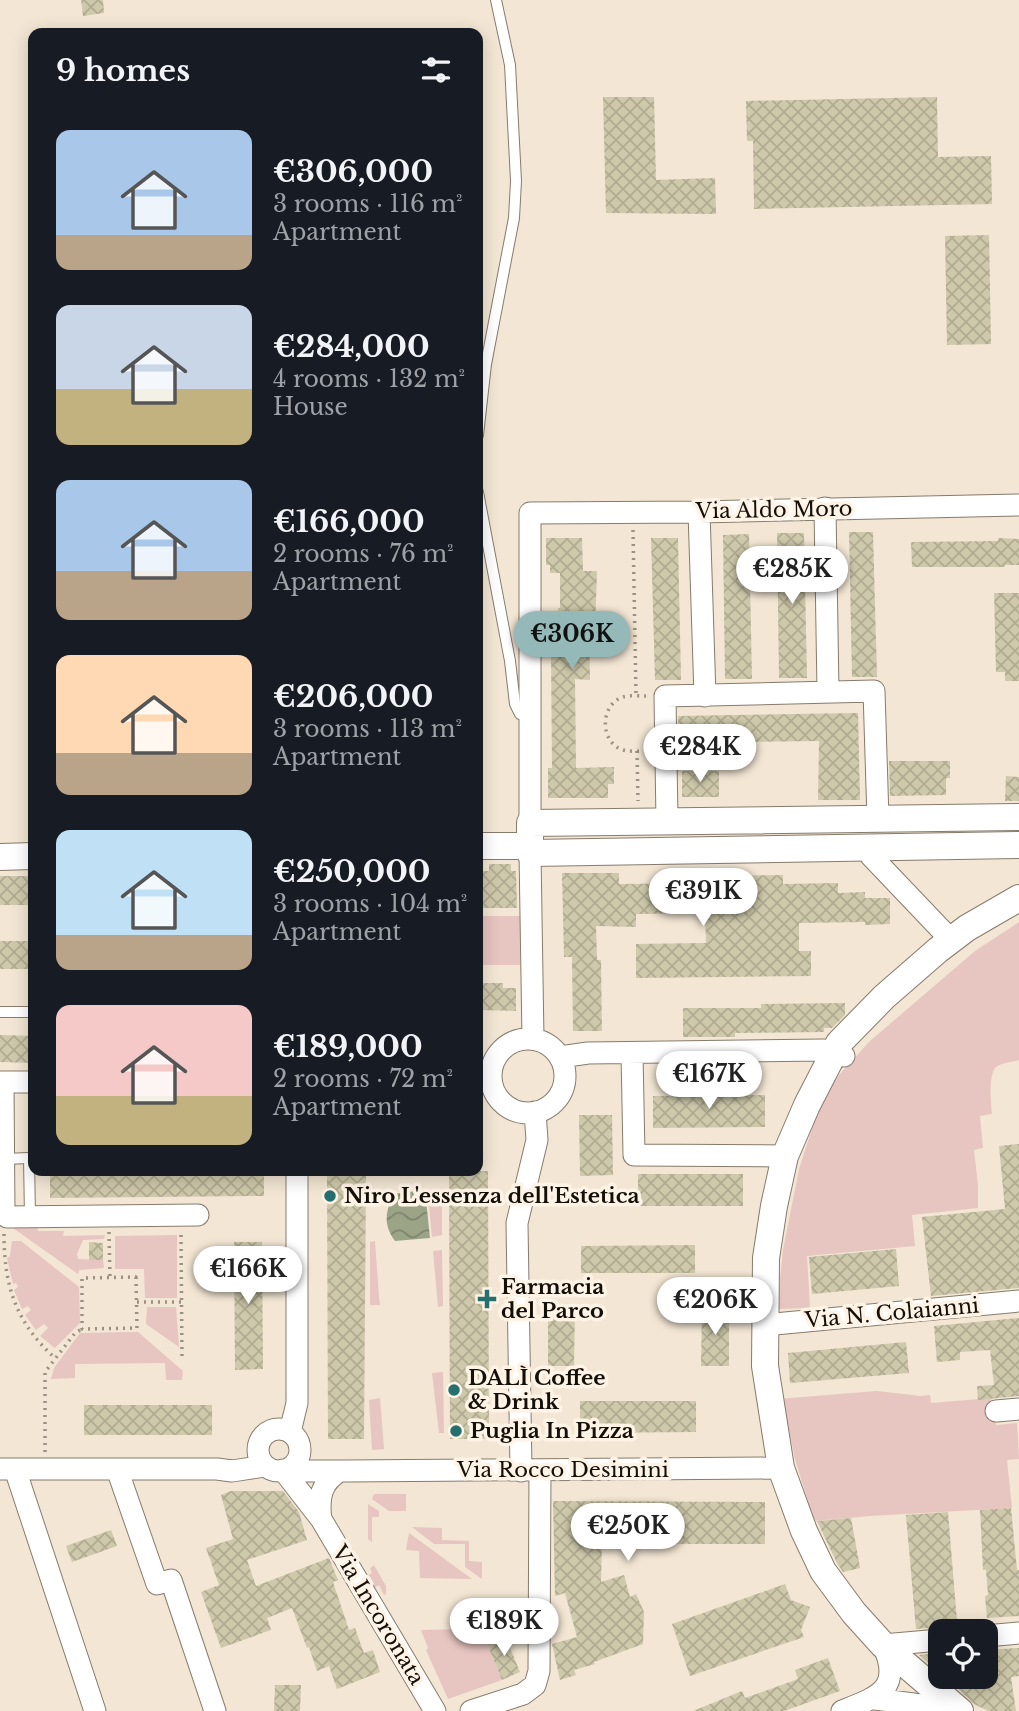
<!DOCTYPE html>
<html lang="en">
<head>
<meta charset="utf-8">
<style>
	body { margin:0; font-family:"Libre Baskerville",serif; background:#20242c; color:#f1f3f6; height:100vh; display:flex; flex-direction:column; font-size:26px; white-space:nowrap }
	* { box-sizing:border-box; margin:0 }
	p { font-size:23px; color:#9ea1a6 }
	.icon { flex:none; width:38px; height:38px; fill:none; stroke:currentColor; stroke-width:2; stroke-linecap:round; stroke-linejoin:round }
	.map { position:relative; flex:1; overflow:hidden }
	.details { position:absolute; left:28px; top:28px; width:455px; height:1148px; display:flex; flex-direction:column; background:#171b24; border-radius:14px; box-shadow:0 4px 18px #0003 }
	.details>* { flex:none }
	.fabs { position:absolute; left:928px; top:1619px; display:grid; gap:14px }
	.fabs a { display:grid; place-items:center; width:70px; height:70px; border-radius:14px; background:#171b24; box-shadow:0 4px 18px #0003; font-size:35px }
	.price { position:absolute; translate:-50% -60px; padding:0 16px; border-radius:24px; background:#fff; color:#222; font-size:23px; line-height:46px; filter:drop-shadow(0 2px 4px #0008) }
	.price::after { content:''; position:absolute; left:50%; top:42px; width:21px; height:16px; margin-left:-10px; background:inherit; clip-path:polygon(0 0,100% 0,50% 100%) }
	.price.on { background:#95b8b9; color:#111 }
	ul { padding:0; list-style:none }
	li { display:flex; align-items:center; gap:21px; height:175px; padding:0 28px }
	li span { display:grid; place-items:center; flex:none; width:196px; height:140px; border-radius:14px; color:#555 }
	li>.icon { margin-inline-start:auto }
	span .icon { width:84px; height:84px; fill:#fffc; stroke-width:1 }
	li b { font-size:30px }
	h2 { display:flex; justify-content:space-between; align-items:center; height:84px; padding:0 28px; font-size:30px }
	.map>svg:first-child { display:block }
	.grass { fill:#e7c5c0 }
	.water { fill:url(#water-waves) }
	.building { fill:url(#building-cross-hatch) }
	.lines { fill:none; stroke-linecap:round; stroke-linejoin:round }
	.service-casing { stroke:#877b6c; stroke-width:12 }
	.minor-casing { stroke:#877b6c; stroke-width:23 }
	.tertiary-casing { stroke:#877b6c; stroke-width:28 }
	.path { stroke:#9a9083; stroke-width:3.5; stroke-dasharray:2 5; stroke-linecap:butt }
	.service { stroke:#fff; stroke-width:10 }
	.minor { stroke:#fff; stroke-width:21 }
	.tertiary { stroke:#fff; stroke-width:26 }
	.poi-dot { fill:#25706e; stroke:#fef3e5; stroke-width:2.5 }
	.labels { text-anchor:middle; stroke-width:7; stroke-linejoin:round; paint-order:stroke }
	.street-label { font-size:21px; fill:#130f09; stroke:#fef3e5 }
	.poi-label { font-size:21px; font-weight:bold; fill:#130f09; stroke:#fef3e5; text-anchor:start }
</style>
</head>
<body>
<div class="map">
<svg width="1019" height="1711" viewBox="0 0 1019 1711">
	<defs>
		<pattern id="water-waves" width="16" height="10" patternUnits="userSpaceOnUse" patternTransform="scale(1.75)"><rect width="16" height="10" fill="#9ca488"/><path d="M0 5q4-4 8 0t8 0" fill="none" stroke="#7e846d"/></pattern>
		<pattern id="building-cross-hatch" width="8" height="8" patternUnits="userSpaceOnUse" patternTransform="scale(1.75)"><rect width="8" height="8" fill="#cfc9ab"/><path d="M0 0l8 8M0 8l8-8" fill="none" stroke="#b1ab92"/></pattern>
	</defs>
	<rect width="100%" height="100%" fill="#f3e6d4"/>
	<path class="grass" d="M478 916H520V965H478Z
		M1019 922V1060C1012 1062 1001 1063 996 1067 988 1074 991 1103 992 1114L980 1116 983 1148 974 1150 978 1186V1208L912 1215 915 1246 807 1256 810 1308 777 1309 783 1250 799 1169 821 1101 839 1075 870 1041 975 951Z
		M428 1195H442V1235L432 1237Z
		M37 1225 38 1231H64L63 1236 105 1235 104 1239 83 1240 77 1254 78 1259 103 1260 104 1268 79 1270 78 1274 10 1226Z
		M177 1235V1298H145L144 1269H115V1236Z
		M12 1241H21L79 1287 80 1323 55 1348 40 1336 48 1328 44 1324 36 1330 25 1315 31 1310 28 1306 22 1309 14 1290 18 1287 16 1283 13 1284 7 1258 10 1256Z
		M375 1241 379 1297 380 1305H370V1242Z
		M442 1250 443 1306 438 1307 433 1251Z
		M147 1307H176L179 1347 146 1324Z
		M138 1332 183 1371 182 1380H166L165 1363 75 1364V1378L51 1379 54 1368 80 1333Z
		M443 1372 444 1433H439L432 1373Z
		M877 1391 920 1396 930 1395 931 1403 991 1398 996 1425 1017 1423 1019 1459 1007 1460 1012 1508 870 1516 814 1521 795 1459 786 1416 778 1399Z
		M380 1398 384 1449 372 1450 369 1400Z
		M374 1494H406V1511H389L372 1499Z
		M368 1504 379 1511V1517H372V1542L368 1539Z
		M412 1527 442 1528V1540L469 1541V1561L482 1562V1579L465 1567V1544H434Z
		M409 1533 472 1579 420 1578 419 1551 406 1550Z
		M374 1565 386 1586V1594L384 1595 379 1585 374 1588 367 1576 372 1573 370 1568Z
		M512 1628 505 1636 487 1644 502 1680 448 1699 426 1650 428 1648 421 1630Z"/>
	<path class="water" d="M425 1190 430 1238 395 1241C382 1223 387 1212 392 1194Z"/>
	<path class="building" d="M81 0H103L104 13 83 16Z
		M603 97H654L656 180 715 178 716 214 606 213Z
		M937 97 938 157 991 156 992 204 754 209 753 141H747L746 101Z
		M989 235 991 344 947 345 945 236Z
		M849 532H873L877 677H852Z
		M777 533H804L807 678H779Z
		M749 534 752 679H725L723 535Z
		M546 538H582L583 571H597L595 629H589L590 680 575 679 576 768 614 767V784H608V798H548V768H552L551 645H555L554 624H558V608H560V573H550V565H546Z
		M651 538H678L681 680H655Z
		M998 538 1019 539V565H1005V567H912L911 542 998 541Z
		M994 593H1019V681H1005V672H996Z
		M858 713 860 800H818L819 741 679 743 678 716Z
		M889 761H950V778H946V795L890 796Z
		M682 771H719V797H682Z
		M1006 776 1019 777V801H1005Z
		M489 864H511V871H516L517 908H478V871H489Z
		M562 873H619V884L704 883V876L783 875V884L838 883V893L865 892V898H890V924L865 925V922L799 923V951H811V976L636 978V944L706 943 705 913 636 914V927L596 926 597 960H601L602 1031H573L572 957H564Z
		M0 876H33V905H0Z
		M0 941H33V969H0Z
		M478 983H503V988H516V1011L478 1010Z
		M845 1003V1015L832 1028H824V1032L735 1033V1037H683V1008H761V1004Z
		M0 1035 33 1036V1059H31V1063L0 1062Z
		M765 1095V1127L653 1128V1096Z
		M579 1115H612L613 1175 580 1176Z
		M1019 1144V1288L931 1296 922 1217 1005 1209 999 1146Z
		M50 1171H264V1196L50 1198Z
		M327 1171H366L364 1439H328Z
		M449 1171H488L489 1439H450Z
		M638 1174H743V1206H638Z
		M89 1242 103 1243V1260H89Z
		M234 1242H262L263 1369 235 1370Z
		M695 1245V1273H581V1246Z
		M896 1249 899 1286 812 1294 809 1257Z
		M702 1308H729V1366H701Z
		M548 1309H575L574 1366H548Z
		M1019 1318V1396L978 1400 977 1386 994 1385 990 1350 960 1352V1360L937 1362 934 1326Z
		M906 1342 909 1373 790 1383 788 1353Z
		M580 1401H696V1432L580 1433Z
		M84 1405H212V1435H84Z
		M231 1491H283L299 1512 307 1540 247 1560 256 1586 329 1558 338 1580 333 1582 349 1630 355 1628 364 1653 373 1650 380 1672 337 1689 329 1666 317 1671 309 1647 307 1648 292 1608 267 1618 271 1630 221 1648 201 1592 219 1585 206 1548 233 1539 221 1495Z
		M553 1501 765 1502V1544H602L601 1582 624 1575 630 1597 636 1594 644 1612 643 1644 594 1662 595 1664 574 1670 576 1675 560 1680 552 1644 577 1637 565 1593 555 1596Z
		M1011 1508 1017 1570H1019V1616L987 1618 985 1596 988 1595 986 1570H983L980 1510Z
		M948 1512 957 1621 940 1623V1627L916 1629 906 1515Z
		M851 1518 860 1568 843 1572 837 1563 817 1521Z
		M111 1530 117 1546 72 1562 66 1546Z
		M785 1584 791 1600 810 1607 801 1630 804 1637 690 1676 672 1624Z
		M505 1636 520 1672 502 1680 487 1644Z
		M1019 1648V1676L1011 1677 1016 1711H988L974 1704 944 1676H985V1650Z
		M940 1653V1673L919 1655Z
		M828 1658 840 1691 784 1711H693L742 1691 745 1698 798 1679 795 1670Z
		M275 1685H301L300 1711H274Z"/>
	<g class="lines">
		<g class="service-casing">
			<path id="service" d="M478 435 486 364 514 218 516 181 510 65 496 0
				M478 492 510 661 515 704 520 714 530 716
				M0 1012H33
				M4 1159 29 1158 30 1217"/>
		</g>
		<g class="minor-casing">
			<path id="minor" d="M825 508 828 691
				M699 512 705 696
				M667 821 665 696 874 691 878 819
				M530 823V513L699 512 1019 505
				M868 847 871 856 951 940
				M530 853 533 1039
				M491 1076a37 37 0 1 1 74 0a37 37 0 1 1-74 0Z
				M632 1053 634 1155 785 1156
				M560 1057 588 1053 824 1050 844 1056
				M0 1082H33
				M3 1082 4 1214 7 1217 198 1215
				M764 1325 1019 1301
				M996 1411 1019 1409
				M258 1450a21 21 0 1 1 42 0a21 21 0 1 1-42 0Z
				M290 1432 297 1403V1171
				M291 1467 305 1471H346L781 1468
				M0 1469H217L232 1471 265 1466
				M15 1469 95 1711
				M117 1469 157 1584 171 1580 215 1711
				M283 1470 321 1519 435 1711
				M521 1471 517 1223 537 1140 535 1112
				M321 1519C318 1498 321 1482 340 1471
				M985 1636 1019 1633
				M875 1699 959 1710
				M471 1711 523 1694 535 1685 539 1671 540 1471
				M842 1711C878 1697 903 1689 883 1645L940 1640"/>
		</g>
		<g class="tertiary-casing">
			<path id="tertiary" d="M1019 817 530 823V853L1019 845
				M478 846H530
				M0 857 33 856
				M960 1711 883 1645 854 1613 823 1571 804 1531 781 1468 765 1366 766 1258 774 1206 785 1156 807 1105 839 1043 884 997 938 950 967 928 1019 898"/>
		</g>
		<path class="path" d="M633 530 636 696
			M646 696C639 696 629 695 623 697 599 705 600 743 623 750 631 752 639 751 646 751
			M637 751 638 801
			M109 1232 110 1277
			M4 1234C4 1286 16 1323 55 1358
			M181 1235 182 1360
			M136 1277 137 1328 82 1329V1278Z
			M137 1302H182
			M45 1452V1372L75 1333 82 1329"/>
		<use href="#service" class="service"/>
		<use href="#minor" class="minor"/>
		<use href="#tertiary" class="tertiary"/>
	</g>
	<g class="poi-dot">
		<circle cx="330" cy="1196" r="7"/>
		<path d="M483.5 1288.5h7v7h7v7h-7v7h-7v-7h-7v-7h7z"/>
		<circle cx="454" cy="1390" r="7"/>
		<circle cx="456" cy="1431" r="7"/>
	</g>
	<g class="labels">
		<g class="street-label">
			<text transform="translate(774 510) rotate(-1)" y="7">Via Aldo Moro</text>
			<text transform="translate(892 1313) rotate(-5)" y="7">Via N. Colaianni</text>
			<text x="563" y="1477">Via Rocco Desimini</text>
			<text transform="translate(378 1615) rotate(59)" y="7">Via Incoronata</text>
		</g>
		<g class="poi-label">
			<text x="344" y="1203">Niro L'essenza dell'Estetica</text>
			<text x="501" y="1294">Farmacia<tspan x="501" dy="24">del Parco</tspan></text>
			<text x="468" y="1385">DALÌ Coffee<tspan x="468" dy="24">&amp; Drink</tspan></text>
			<text x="470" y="1438">Puglia In Pizza</text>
		</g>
	</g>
</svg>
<div class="fabs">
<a><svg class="icon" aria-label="locate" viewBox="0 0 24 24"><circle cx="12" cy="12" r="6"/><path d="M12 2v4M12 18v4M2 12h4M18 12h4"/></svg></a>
</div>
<b class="price" style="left:792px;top:606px">€285K</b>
<b class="price on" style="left:572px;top:671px">€306K</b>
<b class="price" style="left:700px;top:784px">€284K</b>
<b class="price" style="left:703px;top:928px">€391K</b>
<b class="price" style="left:709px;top:1111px">€167K</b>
<b class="price" style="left:248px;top:1306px">€166K</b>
<b class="price" style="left:715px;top:1337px">€206K</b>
<b class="price" style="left:628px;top:1563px">€250K</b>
<b class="price" style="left:504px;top:1658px">€189K</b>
<section class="details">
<h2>9 homes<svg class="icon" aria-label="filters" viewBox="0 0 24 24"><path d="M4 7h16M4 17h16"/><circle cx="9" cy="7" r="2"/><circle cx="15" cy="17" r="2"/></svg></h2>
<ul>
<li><span style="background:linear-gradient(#a9c7e8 75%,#b9a48a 0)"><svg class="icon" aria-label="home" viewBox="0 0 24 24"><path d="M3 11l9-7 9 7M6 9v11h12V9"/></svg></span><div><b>€306,000</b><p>3 rooms · 116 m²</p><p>Apartment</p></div></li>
<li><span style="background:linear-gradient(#c9d6e8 60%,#c2b280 0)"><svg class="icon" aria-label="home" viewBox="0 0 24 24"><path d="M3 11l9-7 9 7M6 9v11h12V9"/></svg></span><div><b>€284,000</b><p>4 rooms · 132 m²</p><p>House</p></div></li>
<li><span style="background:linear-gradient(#a9c7e8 65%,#b9a48a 0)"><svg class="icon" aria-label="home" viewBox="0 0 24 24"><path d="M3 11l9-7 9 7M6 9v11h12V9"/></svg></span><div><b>€166,000</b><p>2 rooms · 76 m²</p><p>Apartment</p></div></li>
<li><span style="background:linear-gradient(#ffd9b3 70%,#b9a48a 0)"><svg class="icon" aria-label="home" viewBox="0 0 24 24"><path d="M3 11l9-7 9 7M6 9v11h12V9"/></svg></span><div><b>€206,000</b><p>3 rooms · 113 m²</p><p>Apartment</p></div></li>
<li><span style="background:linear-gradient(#bfe0f5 75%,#b9a48a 0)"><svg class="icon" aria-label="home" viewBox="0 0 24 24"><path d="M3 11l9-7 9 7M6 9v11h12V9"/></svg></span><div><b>€250,000</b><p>3 rooms · 104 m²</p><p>Apartment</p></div></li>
<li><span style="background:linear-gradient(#f6c9c9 65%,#c2b280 0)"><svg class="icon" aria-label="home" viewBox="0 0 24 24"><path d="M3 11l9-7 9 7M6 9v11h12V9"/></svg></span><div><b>€189,000</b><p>2 rooms · 72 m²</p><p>Apartment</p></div></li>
</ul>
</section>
</div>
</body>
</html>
